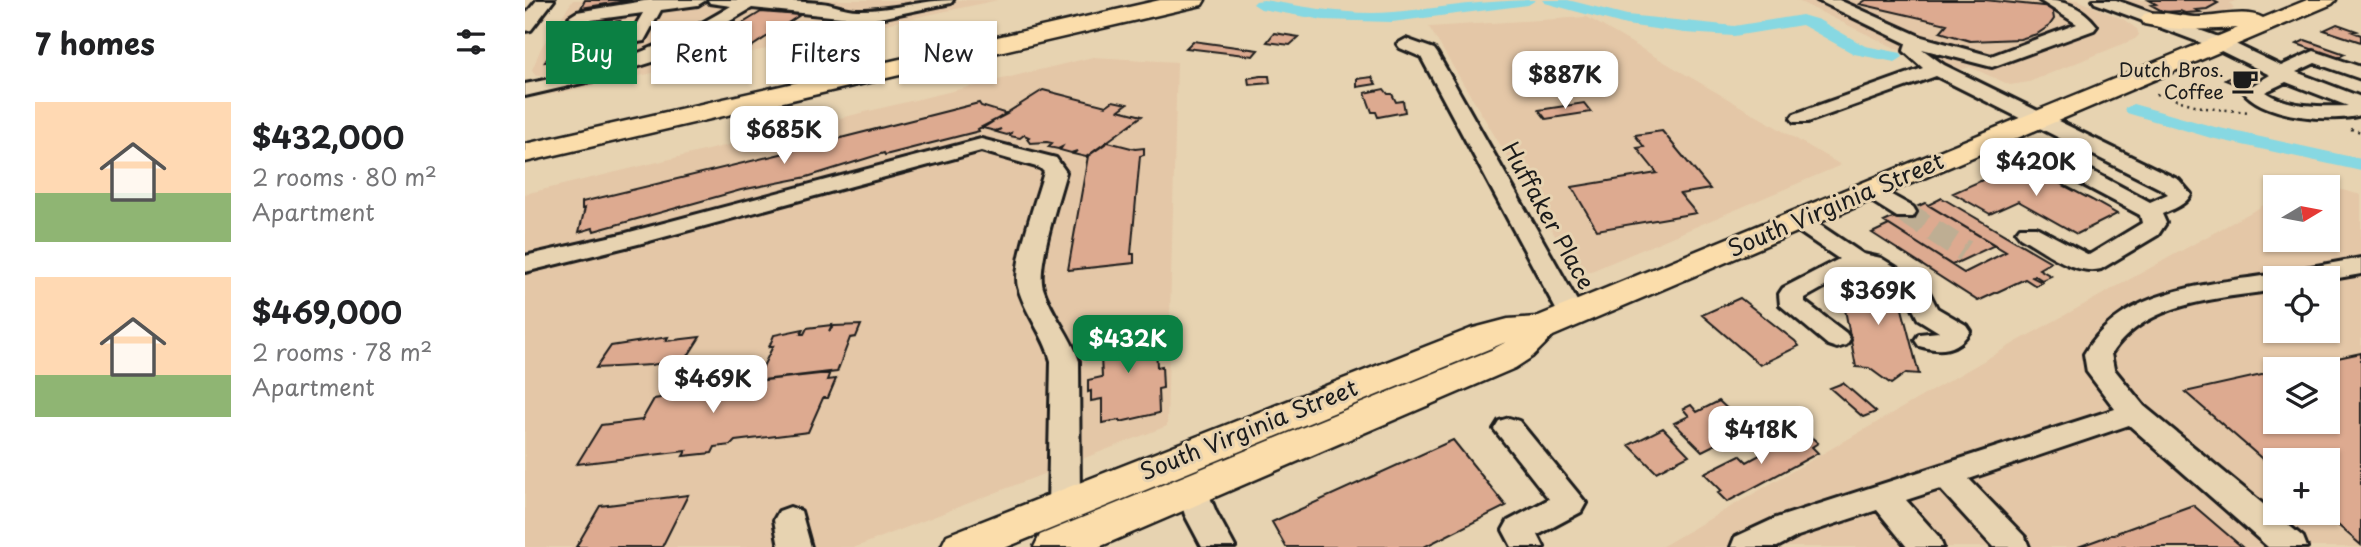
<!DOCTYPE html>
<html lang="en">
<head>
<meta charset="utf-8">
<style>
	body { margin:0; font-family:"Playpen Sans",sans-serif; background:#f6f6f6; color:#202124; height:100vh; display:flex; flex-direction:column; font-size:26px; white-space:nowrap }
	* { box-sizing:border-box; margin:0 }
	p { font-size:23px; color:#757577 }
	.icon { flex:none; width:38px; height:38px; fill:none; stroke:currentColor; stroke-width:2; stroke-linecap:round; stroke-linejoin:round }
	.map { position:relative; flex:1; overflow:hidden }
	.side { display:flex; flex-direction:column; background:#fff; width:525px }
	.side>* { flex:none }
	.banner { position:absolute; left:21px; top:21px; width:665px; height:63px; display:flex; gap:14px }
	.needle { width:46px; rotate:80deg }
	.fabs { position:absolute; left:1738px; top:175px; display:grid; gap:14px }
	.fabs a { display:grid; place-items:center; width:77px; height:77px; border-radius:0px; background:#fff; box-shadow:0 2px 5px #0004; font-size:35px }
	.price { position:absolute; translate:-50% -60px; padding:0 16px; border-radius:14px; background:#fff; color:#222; font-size:23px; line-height:46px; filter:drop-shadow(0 2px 4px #0008) }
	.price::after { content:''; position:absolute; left:50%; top:42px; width:21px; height:16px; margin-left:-10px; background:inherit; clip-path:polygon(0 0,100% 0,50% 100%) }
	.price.active { background:#0b8043; color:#fff }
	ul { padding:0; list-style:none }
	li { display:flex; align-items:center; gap:21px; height:175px; padding:0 35px }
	li span { display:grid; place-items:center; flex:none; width:196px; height:140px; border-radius:0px; color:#555 }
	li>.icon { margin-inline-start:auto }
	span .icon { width:84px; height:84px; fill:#fffc; stroke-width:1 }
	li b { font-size:30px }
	h2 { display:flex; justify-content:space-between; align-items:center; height:84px; padding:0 35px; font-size:30px }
	.tag { padding:0 24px; border-radius:0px; background:#fff; box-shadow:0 2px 5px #0004; font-size:24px; line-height:63px }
	.tag.active { background:#0b8043; color:#fff }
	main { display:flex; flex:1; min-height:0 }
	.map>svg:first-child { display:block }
	.built { fill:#e4c7a7; fill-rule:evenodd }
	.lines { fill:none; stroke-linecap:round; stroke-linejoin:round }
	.canal { fill:#87d8e2; fill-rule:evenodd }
	.building { fill:#ddaa90; stroke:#1c1c1c; stroke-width:2 }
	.minor-tunnel { stroke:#beae93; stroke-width:23; stroke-dasharray:23 11; stroke-linecap:butt }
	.minor-casing { stroke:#1c1c1c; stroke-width:6 }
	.major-casing { stroke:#1c1c1c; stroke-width:5 }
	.highway-casing { stroke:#1c1c1c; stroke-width:5 }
	.path { stroke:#1c1c1c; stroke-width:2.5; stroke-dasharray:2 4.5; stroke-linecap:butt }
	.minor { fill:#e7d3b1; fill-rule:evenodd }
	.major { fill:#fbddab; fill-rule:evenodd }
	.highway { fill:#fbddab; fill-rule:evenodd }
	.labels { text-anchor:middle; stroke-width:6; stroke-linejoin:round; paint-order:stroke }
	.far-poi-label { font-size:19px; fill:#1c1c1c; stroke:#e7d3b1; text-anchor:end }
	.street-label { font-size:23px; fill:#1c1c1c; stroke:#e7d3b1 }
</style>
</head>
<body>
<main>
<section class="side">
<h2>7 homes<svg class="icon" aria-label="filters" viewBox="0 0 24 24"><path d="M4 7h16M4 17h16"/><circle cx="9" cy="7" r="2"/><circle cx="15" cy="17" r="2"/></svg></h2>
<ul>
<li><span style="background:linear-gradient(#ffd9b3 65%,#8fb573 0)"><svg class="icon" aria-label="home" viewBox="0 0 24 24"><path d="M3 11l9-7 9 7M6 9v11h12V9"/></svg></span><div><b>$432,000</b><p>2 rooms · 80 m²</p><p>Apartment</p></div></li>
<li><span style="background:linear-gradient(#ffd9b3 70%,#8fb573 0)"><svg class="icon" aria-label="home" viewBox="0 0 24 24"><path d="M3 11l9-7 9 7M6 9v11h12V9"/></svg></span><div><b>$469,000</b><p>2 rooms · 78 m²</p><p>Apartment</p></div></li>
</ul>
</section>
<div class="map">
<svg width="1836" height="547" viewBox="0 0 1836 547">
	<rect width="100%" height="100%" fill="#e7d3b1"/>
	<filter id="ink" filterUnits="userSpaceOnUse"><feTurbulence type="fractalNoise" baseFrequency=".0143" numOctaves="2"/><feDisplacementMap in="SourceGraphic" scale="14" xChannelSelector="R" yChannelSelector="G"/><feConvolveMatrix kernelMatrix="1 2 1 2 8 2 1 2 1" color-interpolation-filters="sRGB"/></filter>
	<g filter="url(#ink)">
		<path class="built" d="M48 0H211L116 52 46 73 11 76 7 70 16 48Z
			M245 0H473L15 97 134 62 182 39Z
			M1271 0H1553L1598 19 1612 29 1614 35 1610 39 1504 82 1485 85 1445 67 1422 73Z
			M1598 0H1713L1705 3 1709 8 1707 10 1676 20 1636 15Z
			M1062 17 1316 165 1064 272 1049 267 904 27Z
			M568 57 652 62 642 426 331 547H0V194Z
			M1784 181 1836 195V547H1136L1493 341 1750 199V240H1802V187H1772ZM1750 278H1802V331H1750ZM1750 369H1802V422H1750ZM1750 460H1802V513H1750Z"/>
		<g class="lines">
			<path class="canal" d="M739 0C782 7 826 16 869 12 917 8 963 0 1011 0L1003 5 867 22 798 20 736 9 728 4 731 1Z
				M1017 0H1043L1102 15 1209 26 1277 15 1294 20 1340 46 1376 53 1378 57 1370 62 1329 54 1277 25 1209 36 1160 33 1101 25 1020 3Z
				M1608 104 1690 127 1836 159V171L1686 138 1602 113 1599 109Z"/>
		</g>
		<path class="building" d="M60 0H107L56 8Z
			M1341 0H1460L1527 7 1529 19 1524 26 1512 34 1495 39 1445 41 1415 32 1422 24 1335 4Z
			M1624 0H1687L1693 3 1682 9 1671 10 1675 12 1660 13 1655 11 1639 12 1626 5 1631 4Z
			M236 12 275 15 223 49 182 45Z
			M95 21 75 55 20 62 43 28Z
			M1812 24 1832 31 1828 32 1836 35V42L1799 30Z
			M749 33 774 37 765 45 742 42Z
			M1780 40 1820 54 1812 58 1772 44Z
			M668 41 733 50 728 56 661 48Z
			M1717 73 1740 82 1723 89 1700 80Z
			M736 76H744L745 83 724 85 723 78Z
			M847 77 851 84 832 87V79Z
			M859 89 863 94H867L871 102 878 101 880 112 853 117 851 112H847L840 93Z
			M518 90 581 106 588 101 602 104 594 110 617 116 561 157 548 154 552 151 546 153 535 150 537 147 533 149 523 147 527 143 522 142 505 143 502 139 504 137 499 135 495 138 485 136 486 133 482 135 471 132 476 129 470 131 458 128Z
			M454 103 456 106 482 114 453 129 454 131 360 155 359 153 282 177 216 190 69 231 68 228 54 232 60 208 57 209V202L268 151V147L280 143 287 142 288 145Z
			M1059 103 1066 112 1021 119 1014 110Z
			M1137 131 1185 189 1155 194 1171 213 1072 230 1047 187 1132 173 1112 148 1119 147 1110 135Z
			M583 142 610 149 619 148V155L615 156 606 254H609V263L543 270 563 156Z
			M1496 163 1567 200 1592 214 1552 234 1493 201 1465 214 1428 193Z
			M1417 198 1526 262 1514 269 1526 276 1517 280 1509 275 1507 277 1517 282 1511 286 1500 279 1453 301 1347 233 1364 225 1439 273 1481 252 1403 205Z
			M1400 203 1470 245 1427 265 1359 222Z
			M1329 274 1335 278 1341 275 1348 279 1352 277 1387 298 1376 305 1394 374 1381 373 1366 384 1344 368 1331 367 1318 299 1304 289Z
			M1215 298 1270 341 1274 346 1235 365 1177 315Z
			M630 324 632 367 637 366 638 388 633 389 634 413 595 422V420L577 423V399L566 401V391L563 392V380L577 377 575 334Z
			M307 325 304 331 309 326 336 325 331 337 325 338 312 372 231 381 248 346 244 347 249 335 278 329 276 334H279L282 328Z
			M143 337 141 341 175 337 161 359 126 365 71 368 86 346Z
			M1836 353V545L1799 513H1802V460H1750V470L1660 392 1750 372V422H1802V369H1761Z
			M218 368 211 383 305 372 302 380 311 379 303 398H298L283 432 210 441 206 445 190 447 187 453 158 456 161 451 52 464 76 425 117 420 129 399 135 398 148 376Z
			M1318 383 1351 412 1338 417 1305 388Z
			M1194 401 1223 428 1177 451 1149 423 1164 416 1158 409 1166 405 1172 412Z
			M1138 428 1164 455 1131 472 1104 445Z
			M1277 429 1293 443 1287 447 1293 453 1202 502 1193 493 1197 491 1179 473 1215 455 1222 462 1255 444Z
			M928 440 981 506 899 547H761L747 522Z
			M163 495 137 547H51L75 506Z
			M1668 505 1717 547H1553Z"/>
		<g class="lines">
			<path class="minor-tunnel" d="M1380 212 1440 251"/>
			<g class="minor-casing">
				<path id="minor" d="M12 0H29L6 30 0 31V15Z
					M125 0H181L173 5 136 10 119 41 113 42 104 37 118 13 52 22 44 17 52 12Z
					M183 0C221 0 258 0 296 3 308 4 320 10 332 10 365 11 396 0 428 0L426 3 345 20 227 8 171 41 131 61 70 80 0 96V84C83 68 134 50 206 6L185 3Z
					M1292 0H1314L1397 37 1466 56 1552 24 1514 0C1538 0 1557 6 1572 26L1569 30 1467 67 1397 49 1419 65 1654 180 1666 194C1661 205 1648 209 1637 214L1641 223 1633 235 1576 269C1549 276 1517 249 1495 237L1491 232 1495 227H1511L1564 255 1617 223 1615 215 1532 171 1529 166 1532 161H1548L1625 202 1643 194 1638 190 1411 76 1283 122H1269L1266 118 1269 114 1398 68 1379 51 1381 43Z
					M1568 0H1591L1702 40 1756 66 1789 51 1836 67V79L1790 63 1771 72 1836 97V115C1806 123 1738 117 1718 91L1745 75 1690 48 1570 3ZM1761 82 1823 106C1797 107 1762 107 1740 92Z
					M881 39 909 49 912 53 1060 315 1056 321 1047 324 1038 321 1034 315 896 57 875 48 872 44Z
					M456 139 531 158 541 172C534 198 511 266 518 288 526 314 546 335 554 361L555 504 550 513 539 517 528 513 523 504 526 361C519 334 500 314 493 287 487 266 512 197 519 172L515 168 456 151 113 244 0 272V256L101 233Z
					M1345 183 1388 207 1391 212 1388 217H1372L1337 195 1334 190 1337 185Z
					M1272 213 1280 215 1338 254 1356 258 1401 286 1412 308 1441 325 1445 331C1433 351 1415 352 1394 346L1390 340 1394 334 1414 332 1393 319 1382 297 1334 268 1280 298V302L1321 333 1325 339 1321 345 1312 348 1303 345 1255 305 1254 294 1258 288 1314 259 1264 225 1261 220 1264 215Z
					M1836 258V274L1802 280 1750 278V290C1693 299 1621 301 1586 354L1589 369 1619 406 1778 537 1782 547H1743L1604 425 1444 479 1500 537 1504 547H1468L1415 489 1381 500 1414 537 1418 547H1382L1352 510 1273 536 1252 547H1206L1210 537 1251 518 1590 409 1562 372 1559 354C1598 288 1681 285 1750 274L1758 276 1760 272 1769 270Z
					M984 418 994 421 1061 503 1056 512 1013 535 1019 547H987L978 530 983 521 1024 499 969 429 974 421Z
					M667 477 678 480 691 512 710 547H677L660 515 652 489 656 480Z
					M265 507 276 511 286 547H254L249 520 254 511Z"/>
			</g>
			<g class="major-casing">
				<path id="major" d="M1782 0H1811L1807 4 1028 336 1007 357 990 368 574 547H509L515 535 966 350 981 342 482 547H416L422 535 945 329 983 319 1011 317 1713 28C1681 30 1650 31 1619 24L1616 19 1619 14C1636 10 1654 16 1670 17 1691 18 1720 8 1738 18Z"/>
			</g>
			<g class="highway-casing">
				<path id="highway" d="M635 0H680L677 5 668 7 0 162V144Z"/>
			</g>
			<path class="path" d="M1631 94 1680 108 1725 112
				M1826 129 1836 132"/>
			<use href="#minor" class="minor"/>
			<use href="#major" class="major"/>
			<use href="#highway" class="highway"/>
		</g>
	</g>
	<defs>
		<g id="cafe-bare" transform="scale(2.1)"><path d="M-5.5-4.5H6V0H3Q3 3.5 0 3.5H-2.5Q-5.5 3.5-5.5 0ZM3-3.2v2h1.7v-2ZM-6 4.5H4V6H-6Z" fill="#1c1c1c" stroke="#e7d3b1" stroke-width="2.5" paint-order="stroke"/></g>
	</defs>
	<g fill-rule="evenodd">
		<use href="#cafe-bare" x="1720" y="81"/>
	</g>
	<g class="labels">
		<g class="far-poi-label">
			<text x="1699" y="77">Dutch Bros.<tspan x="1699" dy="22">Coffee</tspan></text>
		</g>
		<g class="street-label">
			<text transform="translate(1311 205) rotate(-23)" y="8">South Virginia Street</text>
			<text transform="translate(1023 216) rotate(61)" y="8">Huffaker Place</text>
			<text transform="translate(724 430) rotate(-22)" y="8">South Virginia Street</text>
		</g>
	</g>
</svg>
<div class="fabs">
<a><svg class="needle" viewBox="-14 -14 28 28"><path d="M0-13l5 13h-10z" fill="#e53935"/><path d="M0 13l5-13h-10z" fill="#757577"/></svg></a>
<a><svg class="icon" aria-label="locate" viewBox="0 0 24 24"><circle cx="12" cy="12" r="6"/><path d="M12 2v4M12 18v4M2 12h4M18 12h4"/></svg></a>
<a><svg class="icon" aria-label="layers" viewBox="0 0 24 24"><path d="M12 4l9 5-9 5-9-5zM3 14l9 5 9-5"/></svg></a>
<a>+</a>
</div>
<b class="price" style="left:1040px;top:111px">$887K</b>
<b class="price" style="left:259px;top:166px">$685K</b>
<b class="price" style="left:1511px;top:198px">$420K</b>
<b class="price" style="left:1353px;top:327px">$369K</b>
<b class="price active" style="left:603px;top:375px">$432K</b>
<b class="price" style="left:188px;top:415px">$469K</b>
<b class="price" style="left:1236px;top:466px">$418K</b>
<div class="banner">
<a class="tag active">Buy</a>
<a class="tag">Rent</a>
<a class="tag">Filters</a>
<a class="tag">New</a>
</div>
</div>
</main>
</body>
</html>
